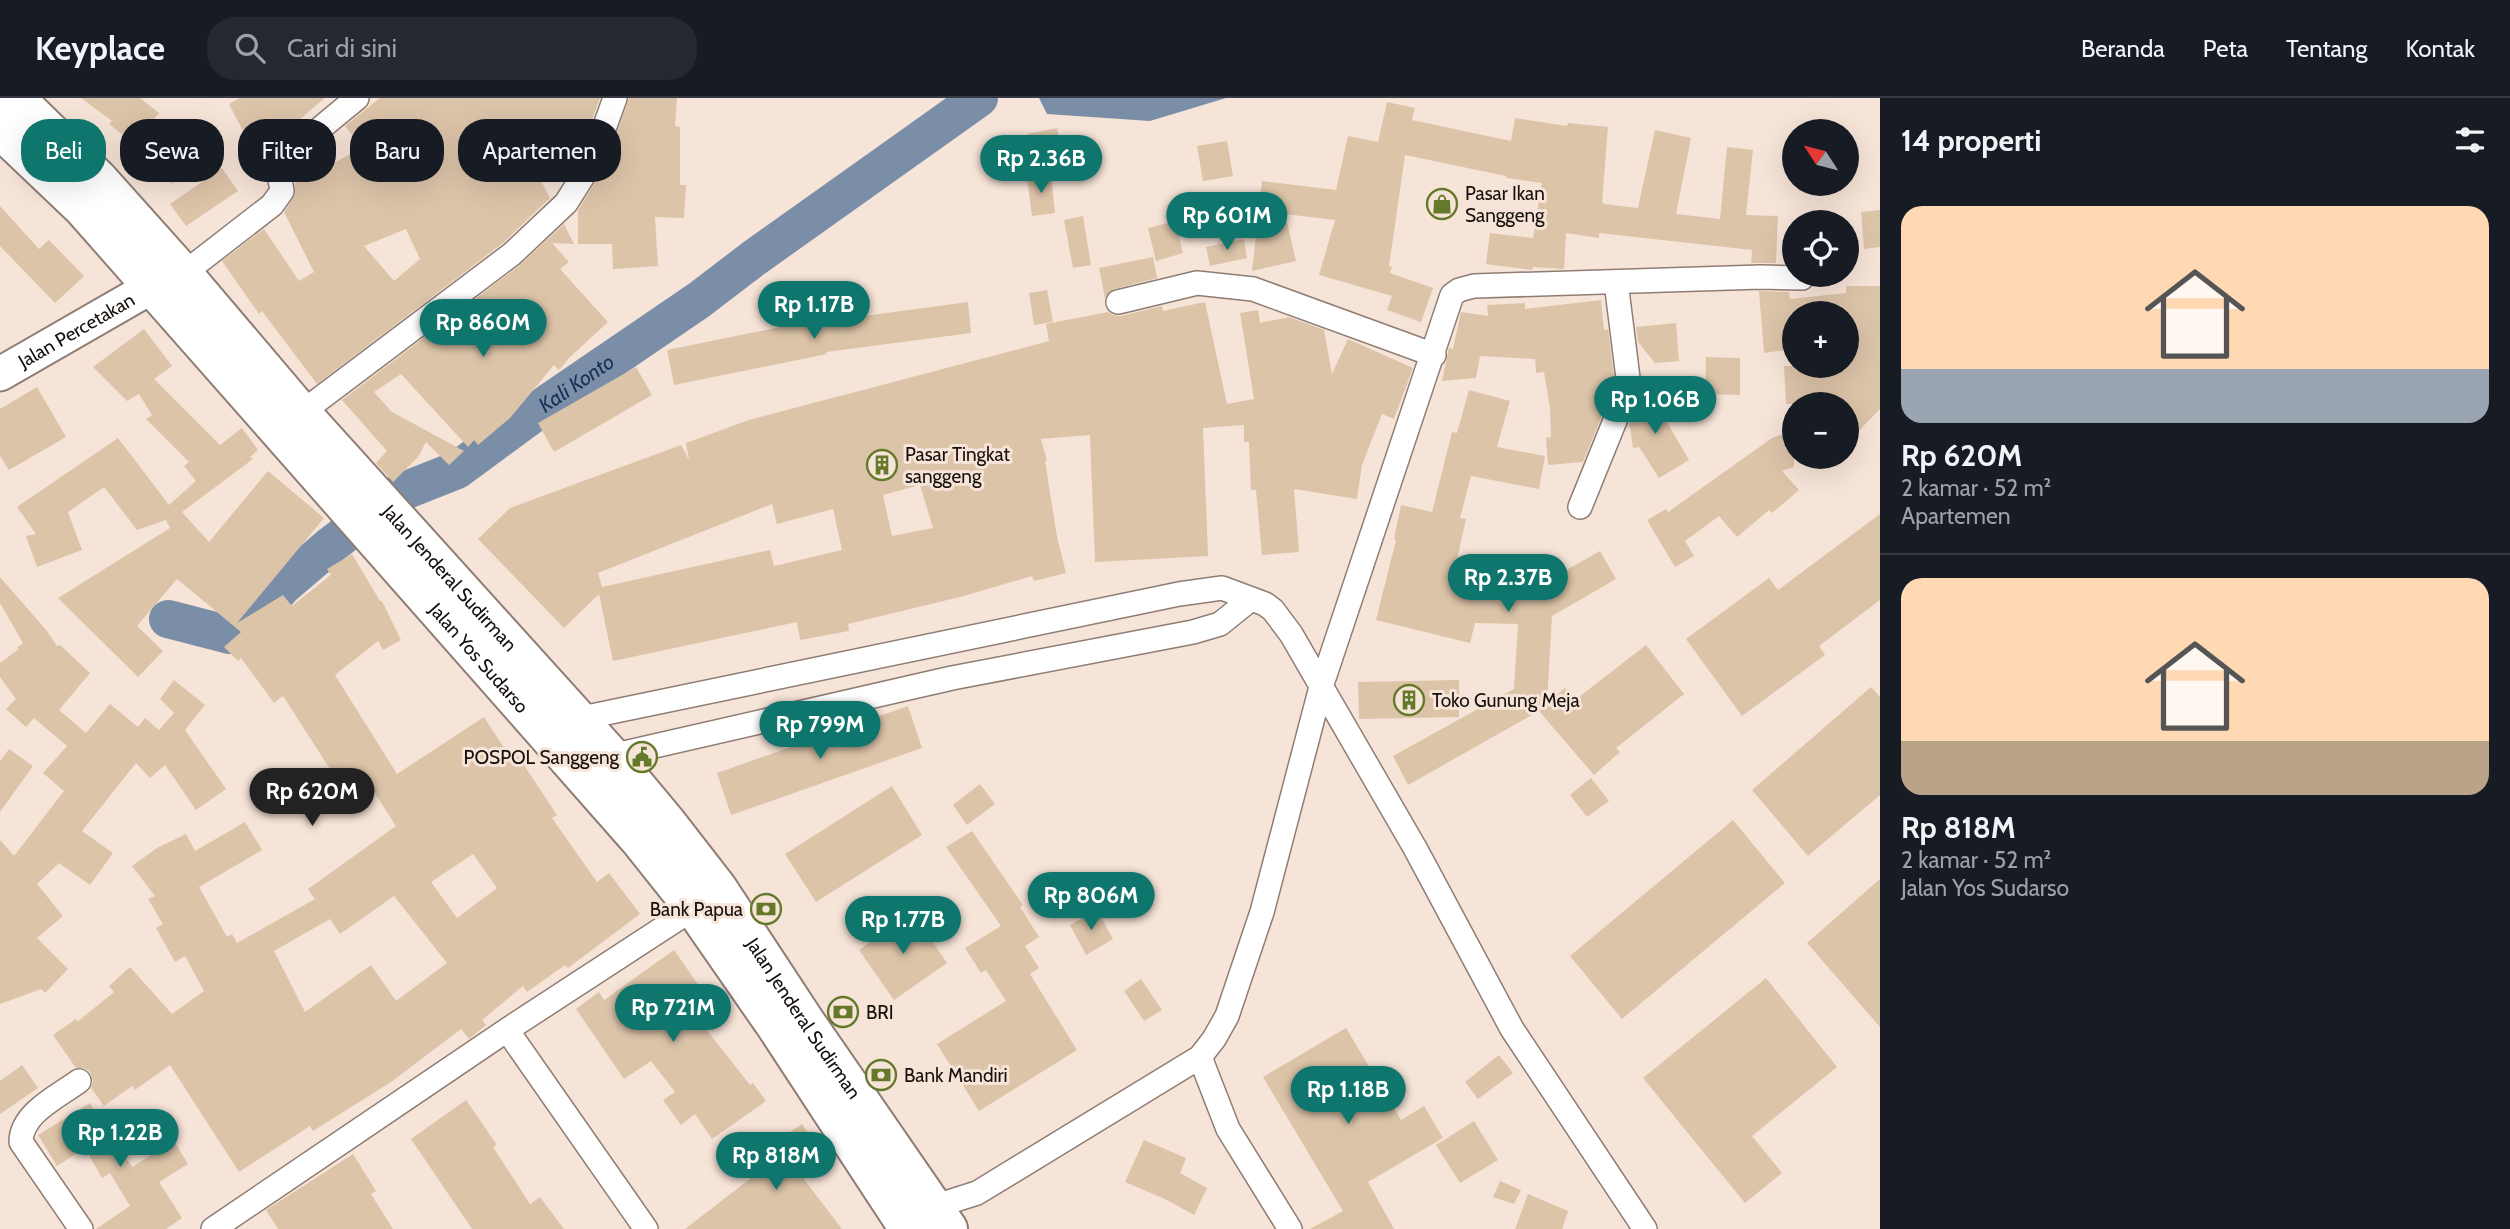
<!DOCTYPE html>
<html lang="id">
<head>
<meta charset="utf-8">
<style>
	body { margin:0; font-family:Cabin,sans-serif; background:#242831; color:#f1f3f6; height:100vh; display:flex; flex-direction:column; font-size:26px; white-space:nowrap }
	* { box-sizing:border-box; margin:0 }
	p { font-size:23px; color:#9ea1a6 }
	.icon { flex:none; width:38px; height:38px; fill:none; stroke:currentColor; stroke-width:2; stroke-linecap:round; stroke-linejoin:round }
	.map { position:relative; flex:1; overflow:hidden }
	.details { display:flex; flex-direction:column; background:#171b24; width:630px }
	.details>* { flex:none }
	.banner { position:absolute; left:21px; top:21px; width:665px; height:63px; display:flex; gap:14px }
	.needle { width:46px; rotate:306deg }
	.controls { position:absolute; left:1782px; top:21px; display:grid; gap:14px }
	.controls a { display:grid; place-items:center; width:77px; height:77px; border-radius:50%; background:#171b24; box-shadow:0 7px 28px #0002; font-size:35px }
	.price { position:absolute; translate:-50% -60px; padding:0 16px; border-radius:24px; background:#0f766e; color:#fff; font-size:23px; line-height:46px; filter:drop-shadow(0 2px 4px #0008) }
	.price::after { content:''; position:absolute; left:50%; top:42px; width:21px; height:16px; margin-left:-10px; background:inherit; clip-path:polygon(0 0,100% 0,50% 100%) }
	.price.selected { background:#222; color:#fff }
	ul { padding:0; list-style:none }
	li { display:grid; align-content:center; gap:14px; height:371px; padding:0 21px }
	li+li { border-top:2px solid #363941 }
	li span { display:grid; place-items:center; height:217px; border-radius:21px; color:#555 }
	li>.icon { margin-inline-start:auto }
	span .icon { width:126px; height:126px; fill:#fffc; stroke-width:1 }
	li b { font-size:30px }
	h2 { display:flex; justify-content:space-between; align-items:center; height:84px; padding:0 21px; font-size:30px }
	.tag { padding:0 24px; border-radius:28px; background:#171b24; box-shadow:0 7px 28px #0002; font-size:24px; line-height:63px }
	.tag.selected { background:#0f766e; color:#fff }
	header { display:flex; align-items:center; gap:42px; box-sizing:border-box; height:98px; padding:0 35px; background:#171b24; border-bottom:2px solid #363941 }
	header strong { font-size:33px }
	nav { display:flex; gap:38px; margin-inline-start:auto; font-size:24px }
	.search { width:490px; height:63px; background:#242831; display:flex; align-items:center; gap:18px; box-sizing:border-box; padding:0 24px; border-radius:28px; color:#9ea1a6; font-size:26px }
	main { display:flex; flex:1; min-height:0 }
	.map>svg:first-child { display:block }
	.water { fill:#7b8ea8 }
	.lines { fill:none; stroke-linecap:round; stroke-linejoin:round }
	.river { stroke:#7b8ea8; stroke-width:38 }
	.building { fill:#dcc4a9; fill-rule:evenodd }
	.street-casing { stroke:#8f7d73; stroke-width:26 }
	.secondary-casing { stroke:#8f7d73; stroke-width:37 }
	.highway-casing { stroke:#8f7d73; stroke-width:42 }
	.street { stroke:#fff; stroke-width:23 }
	.secondary { stroke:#fff; stroke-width:33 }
	.highway { stroke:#fff; stroke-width:38 }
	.labels { text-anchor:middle; stroke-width:6; stroke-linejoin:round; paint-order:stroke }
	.poi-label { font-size:19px; fill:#16100c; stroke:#f7e4d8; text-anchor:start }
	.street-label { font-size:19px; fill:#16100c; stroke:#f7e4d8 }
	.water-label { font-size:21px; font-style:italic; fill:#153157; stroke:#f7e4d8 }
</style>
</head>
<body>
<header>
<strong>Keyplace</strong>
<div class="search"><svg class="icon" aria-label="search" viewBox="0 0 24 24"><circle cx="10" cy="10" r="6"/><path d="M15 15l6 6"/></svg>Cari di sini</div>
<nav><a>Beranda</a><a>Peta</a><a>Tentang</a><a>Kontak</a></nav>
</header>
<main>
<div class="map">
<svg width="1880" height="1131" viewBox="0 0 1880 1131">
	<rect width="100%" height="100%" fill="#f7e4d8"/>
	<path class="water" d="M1039 0H1226L1150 23 1047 16Z"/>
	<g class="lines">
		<path class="river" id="s1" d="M168 521 230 537 268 505 283 488 331 447 399 395 457 372 548 305 699 202 754 160 979 0"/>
	</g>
	<path class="building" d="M81 0H140L159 15 154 21 198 52 173 86 150 70 155 62 109 26 112 23Z
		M240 0H325L256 58 229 6Z
		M380 0H600L579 58 572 69 532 66 550 100 503 145 317 286 262 213 259 216 222 163 264 131 299 183 314 174 284 114 295 97V85L362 50 345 28ZM406 131 420 161 394 183 364 148Z
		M629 0H677L675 28 680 29V87H686L684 120 655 119 658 168 613 171 612 146H578V112L605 69Z
		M1387 4 1415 10 1412 22 1511 43 1515 20 1567 28 1568 25 1608 29 1602 104 1604 106 1638 110 1655 32 1691 40 1676 116 1720 121 1727 49 1753 52 1746 117 1778 118 1776 165H1751L1752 152 1599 135V140L1566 135 1564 171 1533 169 1532 172 1486 166 1490 135 1533 140 1542 85 1506 80V78L1405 57 1389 168 1392 169 1390 175 1433 190 1421 224 1387 212 1392 198 1319 177 1335 122 1285 116 1296 163 1252 173 1262 83 1336 92 1348 38 1378 44Z
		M1057 30 1063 62 1035 68 1028 36Z
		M1227 43 1233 78 1203 83 1197 48Z
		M222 70 238 93 186 128 170 106Z
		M1051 77 1055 115 1032 118 1027 80Z
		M0 108 39 151 49 142 84 178 55 205 0 148Z
		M1880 112V149L1864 151 1861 114Z
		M1083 118 1091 167 1073 170 1064 122Z
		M1175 123 1183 155 1156 163 1148 130Z
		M564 126 574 146 552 145 569 164 560 171 608 224 569 260 559 272 554 267 510 320 478 347 474 342 468 349 401 276 374 294 392 314 464 353 449 367 426 344 418 359 393 384 376 365 387 353 342 302 520 167Z
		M1244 141 1247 160 1210 168 1206 149Z
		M1153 159 1157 180 1114 191 1105 200 1099 170Z
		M1846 188H1880V311L1846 346V306H1786L1784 268H1846V215H1791L1794 251 1764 255 1759 193 1789 194 1790 201 1846 195Z
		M1047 192 1053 224 1034 227 1029 195Z
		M1601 202 1604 232 1608 231 1615 286 1583 364 1548 367 1546 340 1551 339 1550 310 1544 274 1536 275 1535 261 1480 258 1476 280 1442 283 1448 254 1449 250 1453 251 1461 214 1488 218 1487 207 1525 205V211Z
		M968 204 971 235 826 254 827 256 674 287 667 252 820 221V224Z
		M1205 204 1227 306 1254 301 1240 215 1258 212 1260 225 1289 219 1324 232 1332 276 1348 241 1413 270 1394 321 1382 316 1362 367 1357 401 1294 391 1299 454 1262 457 1256 392H1251L1249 344H1244V327L1203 330 1208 458 1095 464 1090 337 1041 341 1047 363H1045L1057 439 1066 475 1034 483 1032 478 964 498 848 526 849 533 800 542 797 524 613 563 599 496 564 530 478 441 510 410 681 347 689 362 686 345 749 322 1049 243 1046 226 1108 214 1107 213 1113 217 1121 218 1162 208 1163 213ZM920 387 933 430 892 438 883 397ZM772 406 777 426 833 411 842 452 774 468 770 452 602 489 598 475Z
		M1676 225 1679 263 1655 265 1638 244 1636 229Z
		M144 231 172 268 154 281 220 347 242 330 258 352 250 359 253 361 182 414 209 444 268 373 324 420 237 525 283 497 292 508 331 477 327 471 352 456 380 503H382L401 542 383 552 378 543 335 577 397 676 484 619 510 659 516 655 557 717 552 720 597 784 609 775 640 816 568 870 565 867 527 894 523 888 482 922 486 927 469 941 461 931 391 984 313 1033 310 1028 239 1074 170 967 135 992 132 988 104 1008 91 990 93 983 90 974 84 970H76L53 937 76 921 77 924 114 894 109 888 130 869 172 916 204 893 185 858 175 864 156 830 163 826 148 801 155 798 132 768 157 750 186 736 195 753 245 724 262 752 199 789 227 839 232 836 237 845 315 801 308 791 396 728 360 672 339 685 283 598 274 605 241 560 238 563 224 549 241 534 177 481 137 528 163 553 138 579 58 500 170 430 166 422 137 432 104 389 68 414 82 452 37 469 26 438 36 436 17 409 118 340 169 407 196 383 184 368 189 364 146 321 152 317 139 296 127 303 93 269ZM473 756 497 790 457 820 431 784ZM394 798 447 865 396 903 371 867 305 914 274 853 330 821 340 836Z
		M1706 259 1740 260V297L1705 296Z
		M636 269 652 297 554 354 538 325Z
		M1643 283 1689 362 1659 380 1639 349 1633 350 1630 328 1628 329 1642 293Z
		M37 289 66 339 9 372 0 358V311Z
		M1469 292 1510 303 1497 349 1545 358 1539 391 1471 378 1460 420 1466 421 1452 484 1496 494V487H1540L1600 453 1616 481 1552 518 1547 605 1565 590 1575 602 1646 547 1684 596 1616 650 1620 654 1594 677 1539 613 1408 687 1393 658 1514 591 1518 526 1475 525 1470 545 1376 522 1396 442 1394 441 1401 407 1432 414 1452 334 1457 335Z
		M1790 333 1794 342V369L1782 373 1799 392 1772 415 1769 412 1737 439 1719 418 1685 443 1694 458 1675 469 1647 422 1666 411 1668 414 1772 340Z
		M1880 416V502L1819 548 1825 557 1742 618 1686 541 1769 480 1778 492Z
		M0 479 47 533 57 548 60 547 90 575 59 612 86 635 110 606 138 629 145 620 159 632 174 615 160 601 174 582 205 607 185 632 226 691 196 712 165 667 150 680 136 665 82 733 113 755 90 787 59 765 37 786 63 818 37 840 68 871 45 895 41 891 0 906V742L14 758 64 693 43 675 67 648 34 620 26 629 6 611 16 601 0 579V565L19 551 17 550 23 545 0 505Z
		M1459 582V619L1359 621 1358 584Z
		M1871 589 1880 599V697L1808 758 1752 692Z
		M908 608 922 650 731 717 717 675Z
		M9 651 33 668 0 714V663Z
		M1591 680 1609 703 1587 719 1570 697Z
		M980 686 995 706 967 727 953 707Z
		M892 688 922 737 816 804 785 756Z
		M1733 722 1785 785 1622 921 1570 858Z
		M972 733 1023 807 1020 809 1039 839 1025 848 1039 870 1030 876 1077 952 979 1013 937 946 1006 903 986 872 981 875 965 850 1001 828 946 749Z
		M1880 781V929L1807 845Z
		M1097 812 1113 841 1086 857 1070 827Z
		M912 814 947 865 894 902 859 852Z
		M674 852 718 915 702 926 750 987 753 985 766 1003 712 1041 695 1016 681 1027 663 1002 675 994 651 963 624 981 576 911 599 894 604 902Z
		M1766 880 1837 969 1752 1038 1782 1075 1745 1105 1643 980Z
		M1141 881 1162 912 1144 923 1124 893Z
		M1346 930 1401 1022 1424 1008 1443 1040 1368 1084 1394 1131H1310L1343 1113 1263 979Z
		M1499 957 1513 975 1478 1001 1465 984Z
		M22 967 38 990 0 1016V983Z
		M466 1002 497 1047 493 1049 530 1106 540 1099 564 1131H472L411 1041Z
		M90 1005 132 1069 174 1043 188 1066 159 1084 182 1120 166 1131H96L130 1108 110 1075 102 1080 85 1050 57 1068 38 1037Z
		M1474 1023 1498 1062 1460 1085 1436 1047Z
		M802 1026 827 1064 803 1080 842 1131H685L759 1074 750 1061Z
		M1144 1042 1186 1060 1180 1075 1207 1090 1194 1117 1167 1102 1125 1084Z
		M353 1056 376 1093 371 1096 393 1131H278L266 1112Z
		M1500 1083 1521 1092 1514 1106 1493 1099Z
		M1528 1096 1568 1113 1562 1131H1515Z"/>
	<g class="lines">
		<g class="street-casing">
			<path id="street" d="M183 176 272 107 282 93 279 75C289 53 337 17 357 0
				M1118 204 1197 185 1253 191 1434 257
				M301 315 512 156 566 105 592 64 615 0
				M1580 409 1629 288 1616 184
				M577 621 1179 496 1222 490 1265 506 1273 512 1291 536 1415 750 1512 931 1645 1131
				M611 658 952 580 1193 534 1220 526 1251 501
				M507 932 646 1131
				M1200 959 1228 1031 1290 1131
				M79 983C59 998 21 1015 21 1044L81 1131
				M933 1109 977 1095 1200 959 1214 941 1227 918 1262 814 1321 589 1452 197 1459 192 1474 188 1761 179 1802 180
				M213 1131 507 932 694 810"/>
		</g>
		<g class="secondary-casing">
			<g id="secondary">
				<path id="s2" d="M0 276 153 188"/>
			</g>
		</g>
		<g class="highway-casing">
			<g id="highway">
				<path id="s3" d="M15 0 98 81 183 176 301 315 611 658 666 724 718 791 804 922 948 1131"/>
				<path id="s4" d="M0 31 83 110 639 741 694 810 776 928 909 1131"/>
			</g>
		</g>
		<use href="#street" class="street"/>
		<use href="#secondary" class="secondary"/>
		<use href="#highway" class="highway"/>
	</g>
	<defs>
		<g id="shop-ring" transform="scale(1.575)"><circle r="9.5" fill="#f7e4d8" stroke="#647a2a" stroke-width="1.5"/><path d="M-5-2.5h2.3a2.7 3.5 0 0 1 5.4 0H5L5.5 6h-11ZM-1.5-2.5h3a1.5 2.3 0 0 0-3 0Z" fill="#647a2a"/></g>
		<g id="building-ring" transform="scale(1.575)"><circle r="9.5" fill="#f7e4d8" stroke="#647a2a" stroke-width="1.5"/><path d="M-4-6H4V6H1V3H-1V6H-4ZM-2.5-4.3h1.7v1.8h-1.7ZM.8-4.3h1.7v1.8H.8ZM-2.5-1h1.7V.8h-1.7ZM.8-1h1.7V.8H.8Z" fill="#647a2a"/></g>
		<g id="civic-ring" transform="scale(1.575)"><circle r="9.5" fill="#f7e4d8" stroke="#647a2a" stroke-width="1.5"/><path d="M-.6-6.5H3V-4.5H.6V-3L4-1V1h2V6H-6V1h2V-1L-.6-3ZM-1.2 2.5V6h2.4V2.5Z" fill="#647a2a"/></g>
		<g id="bank-ring" transform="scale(1.575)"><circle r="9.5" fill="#f7e4d8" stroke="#647a2a" stroke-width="1.5"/><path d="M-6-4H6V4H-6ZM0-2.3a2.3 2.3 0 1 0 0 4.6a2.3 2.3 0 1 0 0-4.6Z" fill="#647a2a"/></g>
	</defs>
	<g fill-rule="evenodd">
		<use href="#shop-ring" x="1442" y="106"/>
		<use href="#building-ring" x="882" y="367"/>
		<use href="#building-ring" x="1409" y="602"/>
		<use href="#civic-ring" x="642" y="659"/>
		<use href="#bank-ring" x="766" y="811"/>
		<use href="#bank-ring" x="843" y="914"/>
		<use href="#bank-ring" x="881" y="977"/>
	</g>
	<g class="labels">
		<g class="poi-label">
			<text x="1465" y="102">Pasar Ikan<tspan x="1465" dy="22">Sanggeng</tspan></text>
			<text x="905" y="363">Pasar Tingkat<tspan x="905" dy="22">sanggeng</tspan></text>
			<text x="1432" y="609">Toko Gunung Meja</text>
			<text x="619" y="666" text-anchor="end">POSPOL Sanggeng</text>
			<text x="743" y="818" text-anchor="end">Bank Papua</text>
			<text x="866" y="921">BRI</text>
			<text x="904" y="984">Bank Mandiri</text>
		</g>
		<g class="street-label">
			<text dy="7" stroke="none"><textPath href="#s2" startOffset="88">Jalan Percetakan</textPath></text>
			<text dy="7" stroke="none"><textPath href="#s3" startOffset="648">Jalan Jenderal Sudirman</textPath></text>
			<text dy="7" stroke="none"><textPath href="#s4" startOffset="714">Jalan Yos Sudarso</textPath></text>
			<text dy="7" stroke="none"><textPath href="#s3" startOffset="1214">Jalan Jenderal Sudirman</textPath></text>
		</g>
		<g class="water-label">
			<text dy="7" stroke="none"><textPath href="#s1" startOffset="495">Kali Konto</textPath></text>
		</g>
	</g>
</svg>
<div class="controls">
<a><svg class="needle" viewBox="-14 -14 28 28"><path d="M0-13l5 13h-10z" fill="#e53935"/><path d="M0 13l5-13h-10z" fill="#9ea1a6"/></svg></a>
<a><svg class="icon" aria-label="locate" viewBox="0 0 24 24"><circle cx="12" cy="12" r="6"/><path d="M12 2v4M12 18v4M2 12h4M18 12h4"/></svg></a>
<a>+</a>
<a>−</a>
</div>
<b class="price" style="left:1041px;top:97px">Rp 2.36B</b>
<b class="price" style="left:1227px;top:154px">Rp 601M</b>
<b class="price" style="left:814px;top:243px">Rp 1.17B</b>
<b class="price" style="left:483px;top:261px">Rp 860M</b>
<b class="price" style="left:1655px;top:338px">Rp 1.06B</b>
<b class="price" style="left:1508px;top:516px">Rp 2.37B</b>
<b class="price" style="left:820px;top:663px">Rp 799M</b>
<b class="price selected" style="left:312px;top:730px">Rp 620M</b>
<b class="price" style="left:1091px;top:834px">Rp 806M</b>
<b class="price" style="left:903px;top:858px">Rp 1.77B</b>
<b class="price" style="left:673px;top:946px">Rp 721M</b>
<b class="price" style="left:1348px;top:1028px">Rp 1.18B</b>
<b class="price" style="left:120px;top:1071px">Rp 1.22B</b>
<b class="price" style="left:776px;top:1094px">Rp 818M</b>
<div class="banner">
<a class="tag selected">Beli</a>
<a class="tag">Sewa</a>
<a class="tag">Filter</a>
<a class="tag">Baru</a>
<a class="tag">Apartemen</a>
</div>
</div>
<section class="details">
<h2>14 properti<svg class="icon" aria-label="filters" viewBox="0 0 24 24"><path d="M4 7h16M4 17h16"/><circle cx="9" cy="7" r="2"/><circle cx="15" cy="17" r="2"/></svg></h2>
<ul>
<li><span style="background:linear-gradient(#ffd9b3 75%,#9aa5b1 0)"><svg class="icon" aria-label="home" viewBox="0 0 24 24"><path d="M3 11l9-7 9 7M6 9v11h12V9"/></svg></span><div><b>Rp 620M</b><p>2 kamar · 52 m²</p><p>Apartemen</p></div></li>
<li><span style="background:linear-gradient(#ffd9b3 75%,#b9a48a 0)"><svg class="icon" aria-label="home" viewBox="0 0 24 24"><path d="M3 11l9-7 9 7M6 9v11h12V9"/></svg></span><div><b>Rp 818M</b><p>2 kamar · 52 m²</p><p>Jalan Yos Sudarso</p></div></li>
</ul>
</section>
</main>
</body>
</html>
